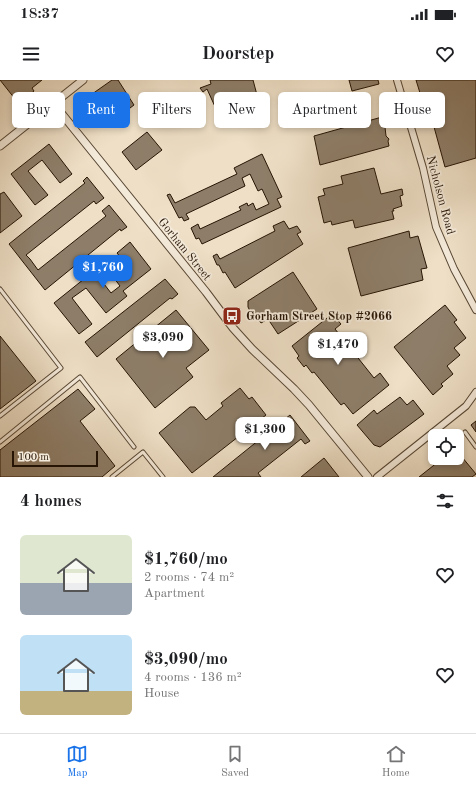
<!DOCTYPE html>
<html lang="en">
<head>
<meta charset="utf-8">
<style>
	body { margin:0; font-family:"Old Standard TT",serif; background:#f2f2f2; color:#202124; height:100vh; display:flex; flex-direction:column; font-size:15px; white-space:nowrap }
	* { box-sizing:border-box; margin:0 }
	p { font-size:13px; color:#757577 }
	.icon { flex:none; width:22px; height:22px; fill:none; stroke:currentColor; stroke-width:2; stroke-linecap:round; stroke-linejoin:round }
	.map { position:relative; height:397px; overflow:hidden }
	.panel { display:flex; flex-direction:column; background:#fff; flex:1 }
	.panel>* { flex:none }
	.top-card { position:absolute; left:12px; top:12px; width:452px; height:36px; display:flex; gap:8px }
	.tools { position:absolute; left:428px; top:349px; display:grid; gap:8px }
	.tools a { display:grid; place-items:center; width:36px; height:36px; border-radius:6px; background:#fff; box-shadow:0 2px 6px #0003; font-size:20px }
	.scale { position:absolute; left:12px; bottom:10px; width:86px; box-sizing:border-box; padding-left:4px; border:2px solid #261404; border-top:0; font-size:11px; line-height:14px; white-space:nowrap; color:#261404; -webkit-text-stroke:3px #f4eada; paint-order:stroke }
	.price { position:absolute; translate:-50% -34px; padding:0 9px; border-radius:8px; background:#fff; color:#222; font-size:13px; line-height:26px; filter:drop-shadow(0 1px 2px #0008) }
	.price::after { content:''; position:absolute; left:50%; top:24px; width:12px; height:9px; margin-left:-6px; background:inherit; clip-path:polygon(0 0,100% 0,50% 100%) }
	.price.current { background:#1a73e8; color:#fff }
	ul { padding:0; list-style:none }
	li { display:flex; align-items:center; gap:12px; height:100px; padding:0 20px }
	li span { display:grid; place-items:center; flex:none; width:112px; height:80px; border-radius:6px; color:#555 }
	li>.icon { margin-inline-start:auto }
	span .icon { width:48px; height:48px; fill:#fffc; stroke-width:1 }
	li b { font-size:17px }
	h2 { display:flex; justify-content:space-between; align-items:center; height:48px; padding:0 20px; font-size:17px }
	.chip { padding:0 14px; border-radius:6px; background:#fff; box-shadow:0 2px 6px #0003; font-size:14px; line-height:36px }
	.chip.current { background:#1a73e8; color:#fff }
	.status { display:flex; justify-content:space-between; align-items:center; height:28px; padding:0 20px; background:#fff; direction:ltr }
	.status svg { height:11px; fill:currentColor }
	header { display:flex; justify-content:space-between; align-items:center; height:52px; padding:0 20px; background:#fff; font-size:18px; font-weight:800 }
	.tabs { display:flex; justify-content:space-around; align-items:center; height:56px; border-top:1px solid #e0e0e0; background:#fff; font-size:11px; color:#757577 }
	.tabs a { display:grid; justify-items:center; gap:2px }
	.tabs .current { color:#1a73e8 }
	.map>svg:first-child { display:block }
	.building { fill:#8e7e69; stroke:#261404 }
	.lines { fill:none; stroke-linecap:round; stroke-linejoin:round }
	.service-casing { stroke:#584734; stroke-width:5 }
	.minor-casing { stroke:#584734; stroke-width:8 }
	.tertiary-casing { stroke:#584734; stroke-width:9 }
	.service { stroke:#f4eada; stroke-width:3 }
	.minor { stroke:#f4eada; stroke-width:6 }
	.tertiary { stroke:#f4eada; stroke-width:7 }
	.labels { text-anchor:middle; stroke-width:3.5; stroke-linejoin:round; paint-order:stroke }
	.street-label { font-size:12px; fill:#261404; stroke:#f4eada }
	.poi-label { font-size:12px; font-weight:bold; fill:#261404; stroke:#f4eada; text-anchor:start }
</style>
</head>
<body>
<div class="status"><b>18:37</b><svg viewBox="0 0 49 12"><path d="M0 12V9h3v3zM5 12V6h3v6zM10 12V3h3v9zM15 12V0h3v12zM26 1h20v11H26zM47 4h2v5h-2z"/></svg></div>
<header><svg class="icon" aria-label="menu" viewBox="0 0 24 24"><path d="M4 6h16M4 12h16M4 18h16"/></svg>Doorstep<svg class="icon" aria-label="heart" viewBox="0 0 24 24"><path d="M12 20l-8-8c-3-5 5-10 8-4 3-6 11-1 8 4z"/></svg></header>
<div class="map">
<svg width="476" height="397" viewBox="0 0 476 397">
	<rect width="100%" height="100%" fill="#eedfc6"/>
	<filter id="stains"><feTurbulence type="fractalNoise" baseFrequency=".005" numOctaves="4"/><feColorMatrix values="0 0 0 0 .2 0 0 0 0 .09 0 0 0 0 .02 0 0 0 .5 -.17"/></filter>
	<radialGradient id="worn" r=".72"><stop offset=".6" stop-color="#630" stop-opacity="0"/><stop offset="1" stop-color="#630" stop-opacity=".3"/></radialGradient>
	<path class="building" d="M0 0H42L32 8 34 11 19 24Z
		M112 0H118L134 25 110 43 107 39 100 45 85 26V19Z
		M210 0H253L261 30 222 42 207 9 203 12 200 8 211 4Z
		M349 0H378L379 4 352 11Z
		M416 0H476V78L445 87 428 25 424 26Z
		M382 37 386 44 385 47 386 56 389 59 388 61 389 66 320 85 314 56Z
		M147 52 162 70 136 90 122 72Z
		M49 64 72 94 60 103 42 80 28 91 48 115 35 125 11 94Z
		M262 74 282 117 277 119 281 127 202 164 199 158 196 159 191 148 198 144 200 149 241 130 239 127 247 123 248 126 253 123 256 130 269 124 262 109 258 111 250 94 242 98 245 106 186 134 189 139 184 141 182 137 179 138 167 115 170 114 175 123 237 94 234 88Z
		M374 88 381 114 402 109 403 115 400 116 402 126 393 129 394 131H392L394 139 355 148 353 140 332 145 331 141 324 143 318 117 325 115 323 109 343 104 341 96Z
		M87 97 104 118 96 124 94 121 26 175 30 179 38 190 106 136 102 131 109 125 127 147 121 151 120 149 45 210 9 164 85 103 83 101Z
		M4 112 22 136 0 153V114Z
		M284 141 289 149 297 146 301 152 297 154 303 164 235 208 225 192 223 193 219 185H217L213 176 217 174 220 179 275 151 273 146Z
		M409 151 410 158 418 156 427 188 421 189 423 200 361 216 348 168Z
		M130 162 151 189 123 211 127 216 106 233 86 208 72 218 92 244 79 254 54 223 94 191 111 213 120 206 114 198 128 187 117 173Z
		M293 192 317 229 278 254 268 239 261 243 257 237 252 235 248 227V221Z
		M165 199 178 214 172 219 170 218 97 277 85 262Z
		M445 225 457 240 454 242 466 258 454 268 460 275 447 286 453 294 441 304 443 306 433 315 394 267Z
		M176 230 209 270 186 288 193 297 155 328 116 279Z
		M332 234 341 244 335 249 374 298 380 293 389 305 353 334 344 323 341 325 314 292 312 293 306 285 304 287 297 278 299 276 292 266Z
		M0 256 36 301 0 329Z
		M240 308 249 319 252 317 266 335 192 393 159 353 190 327H195L206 340 223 326 221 323Z
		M78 309 95 329 80 341 115 386 102 397H0V370Z
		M400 317 407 325 413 320 424 334 380 367 374 365 357 345 374 330 377 334Z
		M290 335 310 361 305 364 301 359 258 393 261 397H213Z
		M476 341V352L471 345Z
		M457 371 476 394 472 397H419L443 378H457Z
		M324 378 339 397H301Z"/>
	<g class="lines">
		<g class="service-casing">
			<path id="service" d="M0 209 61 288 0 336
				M465 352 476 367
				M0 362 80 297 134 367
				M112 397 143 372 163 397"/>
		</g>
		<g class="minor-casing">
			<path id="minor" d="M397 0 423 88 436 147 454 189 476 230
				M377 397 466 326 476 312"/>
		</g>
		<g class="tertiary-casing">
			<path id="tertiary" d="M53 23 206 212 233 248 252 269 294 309 309 325 368 397
				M0 66 83 0"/>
		</g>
		<use href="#service" class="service"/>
		<use href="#minor" class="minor"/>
		<use href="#tertiary" class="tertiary"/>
	</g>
	<defs>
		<g id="bus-square" transform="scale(1)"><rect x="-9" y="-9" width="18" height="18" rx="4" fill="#8f2418" stroke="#f4eada"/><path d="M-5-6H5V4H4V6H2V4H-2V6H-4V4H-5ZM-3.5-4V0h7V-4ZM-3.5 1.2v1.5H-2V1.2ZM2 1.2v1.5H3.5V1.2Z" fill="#fff"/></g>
	</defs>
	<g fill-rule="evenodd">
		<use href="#bus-square" x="232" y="236"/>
	</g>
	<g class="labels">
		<g class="street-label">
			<text transform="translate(441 115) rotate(75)" y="4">Nicholson Road</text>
			<text transform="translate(185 169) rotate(51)" y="4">Gorham Street</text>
		</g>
		<g class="poi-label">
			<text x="246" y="240">Gorham Street Stop #2066</text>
		</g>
	</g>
	<rect width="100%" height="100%" filter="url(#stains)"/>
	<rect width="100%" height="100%" fill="url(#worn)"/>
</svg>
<div class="tools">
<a><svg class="icon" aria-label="locate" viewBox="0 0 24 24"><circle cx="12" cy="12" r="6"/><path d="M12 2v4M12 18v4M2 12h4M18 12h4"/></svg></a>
</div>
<div class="scale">100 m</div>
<b class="price current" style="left:103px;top:209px">$1,760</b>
<b class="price" style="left:163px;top:279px">$3,090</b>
<b class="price" style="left:338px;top:286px">$1,470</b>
<b class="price" style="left:265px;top:371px">$1,300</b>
<div class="top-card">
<a class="chip">Buy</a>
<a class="chip current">Rent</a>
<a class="chip">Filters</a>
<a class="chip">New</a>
<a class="chip">Apartment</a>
<a class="chip">House</a>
</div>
</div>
<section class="panel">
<h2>4 homes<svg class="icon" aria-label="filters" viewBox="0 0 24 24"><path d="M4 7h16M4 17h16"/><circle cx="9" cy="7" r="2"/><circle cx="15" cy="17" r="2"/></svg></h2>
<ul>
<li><span style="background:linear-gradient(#dfe7d0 60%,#9aa5b1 0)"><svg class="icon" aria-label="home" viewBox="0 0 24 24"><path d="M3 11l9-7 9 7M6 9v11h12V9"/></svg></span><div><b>$1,760/mo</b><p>2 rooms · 74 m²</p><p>Apartment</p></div><svg class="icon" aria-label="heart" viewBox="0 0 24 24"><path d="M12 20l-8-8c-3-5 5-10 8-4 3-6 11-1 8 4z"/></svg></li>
<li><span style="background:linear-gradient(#bfe0f5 70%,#c2b280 0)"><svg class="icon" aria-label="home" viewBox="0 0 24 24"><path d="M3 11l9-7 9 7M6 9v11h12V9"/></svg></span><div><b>$3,090/mo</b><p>4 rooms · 136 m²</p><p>House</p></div><svg class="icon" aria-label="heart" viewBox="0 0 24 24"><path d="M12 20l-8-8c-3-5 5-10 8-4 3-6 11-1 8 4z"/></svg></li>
</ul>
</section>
<nav class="tabs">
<a class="current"><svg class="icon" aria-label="map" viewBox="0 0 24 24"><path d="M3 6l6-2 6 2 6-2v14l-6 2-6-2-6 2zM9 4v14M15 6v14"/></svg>Map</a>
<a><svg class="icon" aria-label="saved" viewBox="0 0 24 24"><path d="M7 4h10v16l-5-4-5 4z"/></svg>Saved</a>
<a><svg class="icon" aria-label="home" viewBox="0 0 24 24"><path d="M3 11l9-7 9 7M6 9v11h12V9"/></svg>Home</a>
</nav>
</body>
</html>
